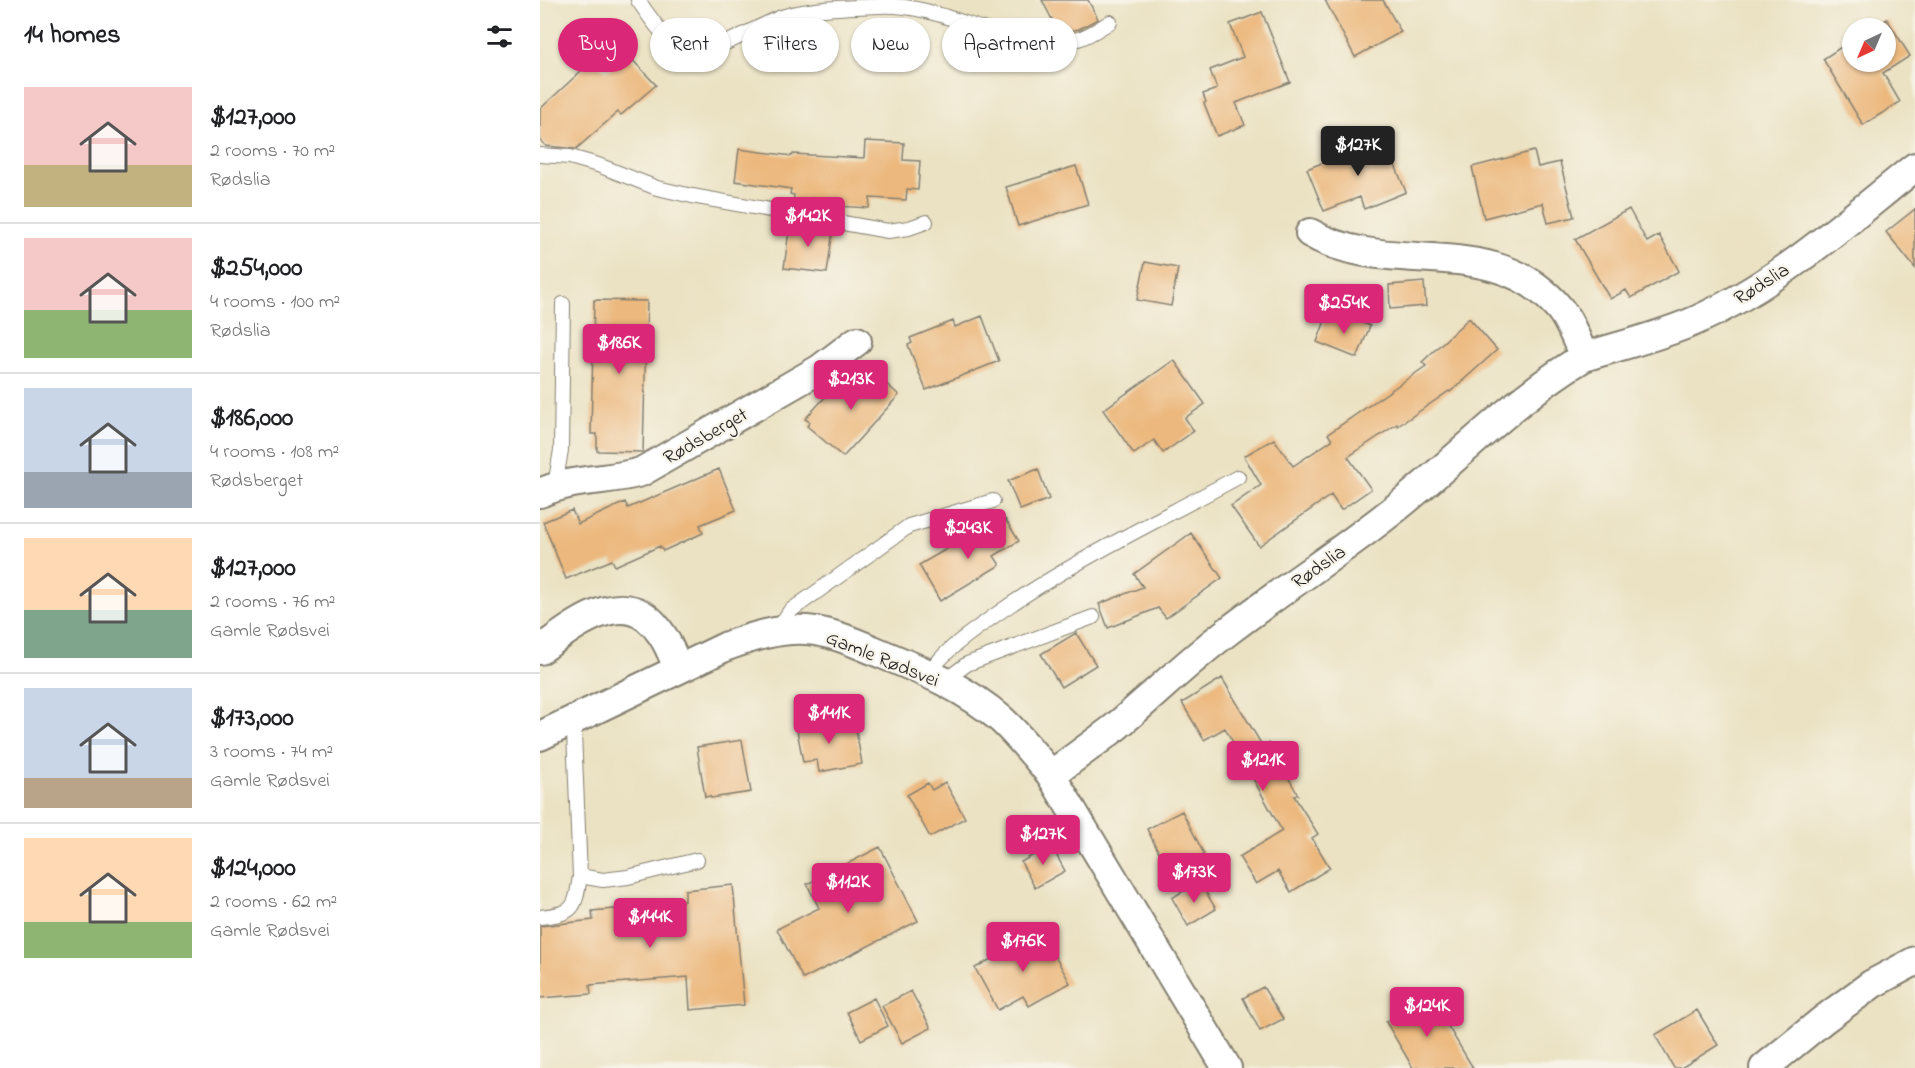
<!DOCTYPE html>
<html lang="en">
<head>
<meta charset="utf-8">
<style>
	body { margin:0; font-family:"Indie Flower",sans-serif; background:#f6f6f6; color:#202124; height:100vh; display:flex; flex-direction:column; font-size:22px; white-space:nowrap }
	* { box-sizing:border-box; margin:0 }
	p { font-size:20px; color:#757577 }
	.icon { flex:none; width:33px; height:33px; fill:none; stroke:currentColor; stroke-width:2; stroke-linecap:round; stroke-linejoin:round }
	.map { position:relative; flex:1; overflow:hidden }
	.details { display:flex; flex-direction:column; background:#fff; width:540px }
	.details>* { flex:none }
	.guide { position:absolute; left:18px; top:18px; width:570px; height:54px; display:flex; gap:12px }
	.needle { width:39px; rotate:224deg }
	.fabs { position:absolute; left:1302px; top:18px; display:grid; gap:12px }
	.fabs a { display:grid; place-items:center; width:54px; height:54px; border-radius:50%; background:#fff; box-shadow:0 2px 4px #0004; font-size:30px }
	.price { position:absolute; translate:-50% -51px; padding:0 14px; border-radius:6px; background:#db2777; color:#fff; font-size:20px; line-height:39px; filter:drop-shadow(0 2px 3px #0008) }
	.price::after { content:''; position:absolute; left:50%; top:36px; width:18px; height:14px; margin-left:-9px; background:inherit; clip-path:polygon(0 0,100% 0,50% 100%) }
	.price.selected { background:#222; color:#fff }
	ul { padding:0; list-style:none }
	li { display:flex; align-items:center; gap:18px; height:150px; padding:0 24px }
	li+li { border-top:2px solid #e0e0e0 }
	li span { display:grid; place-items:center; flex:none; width:168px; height:120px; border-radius:0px; color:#555 }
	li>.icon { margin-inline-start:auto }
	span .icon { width:72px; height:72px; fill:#fffc; stroke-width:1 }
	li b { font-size:26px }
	h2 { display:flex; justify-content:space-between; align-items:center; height:72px; padding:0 24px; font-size:26px }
	.pill { padding:0 21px; border-radius:27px; background:#fff; box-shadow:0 2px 4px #0004; font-size:21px; line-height:54px }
	.pill.selected { background:#db2777; color:#fff }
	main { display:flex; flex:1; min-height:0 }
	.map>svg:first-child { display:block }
	.building { fill:#ecb87d }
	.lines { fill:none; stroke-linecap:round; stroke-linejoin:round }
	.service-casing { stroke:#847f70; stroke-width:16 }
	.minor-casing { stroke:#847f70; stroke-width:32 }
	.service { stroke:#fff; stroke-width:14 }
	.minor { stroke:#fff; stroke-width:28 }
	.labels { text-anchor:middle; stroke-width:4.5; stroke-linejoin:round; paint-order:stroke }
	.street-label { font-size:20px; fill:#1c1c1c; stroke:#f7f3e8 }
</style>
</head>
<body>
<main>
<section class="details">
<h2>14 homes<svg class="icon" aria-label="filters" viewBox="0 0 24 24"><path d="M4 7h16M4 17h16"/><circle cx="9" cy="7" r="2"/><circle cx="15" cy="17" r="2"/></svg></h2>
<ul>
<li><span style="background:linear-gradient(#f6c9c9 65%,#c2b280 0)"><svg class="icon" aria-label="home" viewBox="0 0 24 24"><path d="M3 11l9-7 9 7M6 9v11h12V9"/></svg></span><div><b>$127,000</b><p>2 rooms · 70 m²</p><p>Rødslia</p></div></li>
<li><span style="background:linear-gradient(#f6c9c9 60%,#8fb573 0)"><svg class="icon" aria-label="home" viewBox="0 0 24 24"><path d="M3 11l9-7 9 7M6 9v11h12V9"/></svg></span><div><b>$254,000</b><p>4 rooms · 100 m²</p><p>Rødslia</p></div></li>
<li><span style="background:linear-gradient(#c9d6e8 70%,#9aa5b1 0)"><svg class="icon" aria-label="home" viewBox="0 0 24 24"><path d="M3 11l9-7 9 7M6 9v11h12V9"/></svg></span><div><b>$186,000</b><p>4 rooms · 108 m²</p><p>Rødsberget</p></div></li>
<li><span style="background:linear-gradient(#ffd9b3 60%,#7fa58c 0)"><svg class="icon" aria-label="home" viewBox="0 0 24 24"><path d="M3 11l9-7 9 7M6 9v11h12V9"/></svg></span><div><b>$127,000</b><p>2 rooms · 76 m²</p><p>Gamle Rødsvei</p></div></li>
<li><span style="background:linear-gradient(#c9d6e8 75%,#b9a48a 0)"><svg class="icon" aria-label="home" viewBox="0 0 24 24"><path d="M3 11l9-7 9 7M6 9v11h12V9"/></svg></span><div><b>$173,000</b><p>3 rooms · 74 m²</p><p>Gamle Rødsvei</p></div></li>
<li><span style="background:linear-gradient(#ffd9b3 70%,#8fb573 0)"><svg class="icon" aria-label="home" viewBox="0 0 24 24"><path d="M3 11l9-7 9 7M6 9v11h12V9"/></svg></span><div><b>$124,000</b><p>2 rooms · 62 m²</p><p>Gamle Rødsvei</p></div></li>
</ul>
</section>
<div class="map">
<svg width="1375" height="1068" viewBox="0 0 1375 1068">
	<rect width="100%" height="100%" fill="#f7f3e8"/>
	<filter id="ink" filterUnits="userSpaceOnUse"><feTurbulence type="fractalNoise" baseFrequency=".0167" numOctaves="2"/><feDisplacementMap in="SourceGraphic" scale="12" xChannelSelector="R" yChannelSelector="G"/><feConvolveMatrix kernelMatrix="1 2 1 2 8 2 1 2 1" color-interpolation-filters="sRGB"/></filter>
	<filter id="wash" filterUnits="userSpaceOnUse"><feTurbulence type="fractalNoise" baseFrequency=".008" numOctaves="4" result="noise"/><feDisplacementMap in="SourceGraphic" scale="24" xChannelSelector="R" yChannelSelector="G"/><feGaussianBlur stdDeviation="1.35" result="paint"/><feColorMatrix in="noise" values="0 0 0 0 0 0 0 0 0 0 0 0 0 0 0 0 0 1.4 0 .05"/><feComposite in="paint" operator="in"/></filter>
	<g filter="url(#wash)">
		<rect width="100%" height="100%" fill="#ebe2c3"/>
		<g id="blocks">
			<path class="building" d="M502 0H548L558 19 539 29 519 33Z
				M785 0H843L861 32 815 57Z
				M722 12 750 82 696 103 705 125 677 136 664 103 666 102 663 94 677 89 670 70 703 57 690 24Z
				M1347 19 1370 56 1343 73 1360 102 1323 125 1283 59 1312 40V62H1346V28H1332Z
				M86 53 116 85 81 115 78 112 36 149 6 146 0 140V109L54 59 66 72Z
				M844 138 866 192 824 209 820 197 784 211 767 169Z
				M325 141 364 143 363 160 380 161 378 190 367 189 366 200 330 198 329 208 297 206 296 213 253 205 254 195 250 194 251 189 195 181 199 149 252 156 253 154 324 158Z
				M994 151 998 167 1020 162 1034 217 1008 223 1003 203 944 218 932 167Z
				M536 166 548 204 478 226 466 187Z
				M1089 209 1107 242 1119 235 1139 271 1091 298 1086 290 1070 299 1035 239Z
				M1375 209V268L1346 232Z
				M250 223 293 230 287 273 244 268Z
				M605 262 638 268 631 306 597 300Z
				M884 282 886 306 850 309 849 285Z
				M54 300 107 301 103 452 57 451V434H51Z
				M798 313 830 326 817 358 777 342 786 318 795 322Z
				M442 316 459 361 386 390 368 345 372 343 370 338 413 321 415 327Z
				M929 318 957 350 910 392 909 391 858 426 857 424 808 457 831 489 801 510 791 495 719 546 691 506 721 485 704 456 734 439 753 466 792 440 788 434 886 366 882 362Z
				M634 360 665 404 645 418 654 431 623 453 614 440 594 454 563 410Z
				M320 367 338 383 341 379 359 395 303 457 267 426 270 422 265 419 296 385 300 389Z
				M179 469 196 510 160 525 163 533 123 551 120 546 75 566 72 560 26 579 3 522 32 510 38 524 85 502 88 508Z
				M498 469 509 499 480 510 468 481Z
				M465 519 479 541 454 556 460 565 400 601 379 565 439 530 441 534Z
				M651 533 682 578 626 618 618 608 568 628 559 604 603 587 594 574Z
				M536 633 556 665 521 687 501 654Z
				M682 678 723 747 729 743 742 766 758 795 754 796 778 834 772 838 790 868 751 892 738 871 716 884 699 857 742 831 685 728 664 740 642 703Z
				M288 720 289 728 315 724 322 764 279 772 277 760 263 762 256 725Z
				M202 740 211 792 171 798 170 796 165 797 157 747Z
				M405 782 425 818 390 837 367 795 388 783 392 790Z
				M642 811 664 854 629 872 607 829Z
				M511 845 525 871 495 888 481 862Z
				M340 847 378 921 263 979 237 929 279 908 267 884Z
				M659 881 676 909 648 926 632 898Z
				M193 885 204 1005 150 1010 148 977 50 985 51 994 0 998V926L53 920 52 911 141 903V901H145V890Z
				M501 931 530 983 489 1006 483 996 458 1010 435 968Z
				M723 987 743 1019 720 1031 703 998Z
				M371 991 391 1028 362 1043 342 1006Z
				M890 996 933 1068H873L846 1022Z
				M334 998 348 1026 321 1040 307 1012Z
				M1157 1010 1178 1045 1141 1068H1134L1115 1035Z"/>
		</g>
	</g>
	<g filter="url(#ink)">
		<use href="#blocks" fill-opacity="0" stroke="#847f70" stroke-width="1.5"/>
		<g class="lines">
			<g class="service-casing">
				<path id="service" d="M98 0C108 15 129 47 148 52 170 57 221 23 245 16 272 8 311 7 339 6 409 2 469 57 538 39 549 36 560 28 570 22
					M0 155 30 157 58 165 117 188 152 196 348 231 369 228 386 222
					M15 486 21 450 23 304
					M241 631 244 620 250 611 369 526 453 501
					M389 673C407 648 430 633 454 616 530 562 616 522 698 477
					M406 683 415 673 427 664 553 617
					M40 876 63 880 88 877 157 860
					M0 917C34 913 35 910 40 876L34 733 30 721"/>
			</g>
			<g class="minor-casing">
				<path id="minor" d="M1044 357C1082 345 1121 336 1157 320 1239 283 1306 222 1375 167
					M0 493C35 477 67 482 101 472L280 369 317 341
					M0 650C35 625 85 582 120 632 128 642 133 657 139 669
					M0 736 187 646C212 637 239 628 267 630 293 632 318 644 342 654 384 671 427 689 462 720 480 737 495 756 511 775L687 1068
					M511 775C531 760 552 745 573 729 612 697 647 662 687 632 743 589 802 551 856 508 919 458 975 398 1044 357 1037 341 1030 321 1019 308 954 230 848 279 770 233
					M1224 1068 1283 1020 1332 984 1375 961"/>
			</g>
			<use href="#service" class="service"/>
			<use href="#minor" class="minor"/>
		</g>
	</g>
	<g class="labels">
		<g class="street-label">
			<text transform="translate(1221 283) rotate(-32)" y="7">Rødslia</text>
			<text transform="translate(165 435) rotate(-30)" y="7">Rødsberget</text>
			<text transform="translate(778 566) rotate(-35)" y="7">Rødslia</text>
			<text transform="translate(343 658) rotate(22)" y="7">Gamle Rødsvei</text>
		</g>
	</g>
</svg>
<div class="fabs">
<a><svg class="needle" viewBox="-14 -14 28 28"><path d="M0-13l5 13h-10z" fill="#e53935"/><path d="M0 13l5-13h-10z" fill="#757577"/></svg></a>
</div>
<b class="price selected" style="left:818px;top:177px">$127K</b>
<b class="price" style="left:268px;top:248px">$142K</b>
<b class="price" style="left:804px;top:335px">$254K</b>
<b class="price" style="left:79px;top:375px">$186K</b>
<b class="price" style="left:311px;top:411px">$213K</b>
<b class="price" style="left:428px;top:560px">$243K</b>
<b class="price" style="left:289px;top:745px">$141K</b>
<b class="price" style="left:723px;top:792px">$121K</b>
<b class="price" style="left:503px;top:866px">$127K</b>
<b class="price" style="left:654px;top:904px">$173K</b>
<b class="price" style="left:308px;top:914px">$112K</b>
<b class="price" style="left:110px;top:949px">$144K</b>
<b class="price" style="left:483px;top:973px">$176K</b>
<b class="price" style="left:887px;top:1038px">$124K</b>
<div class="guide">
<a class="pill selected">Buy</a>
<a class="pill">Rent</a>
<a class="pill">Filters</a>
<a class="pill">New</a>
<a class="pill">Apartment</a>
</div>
</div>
</main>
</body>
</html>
